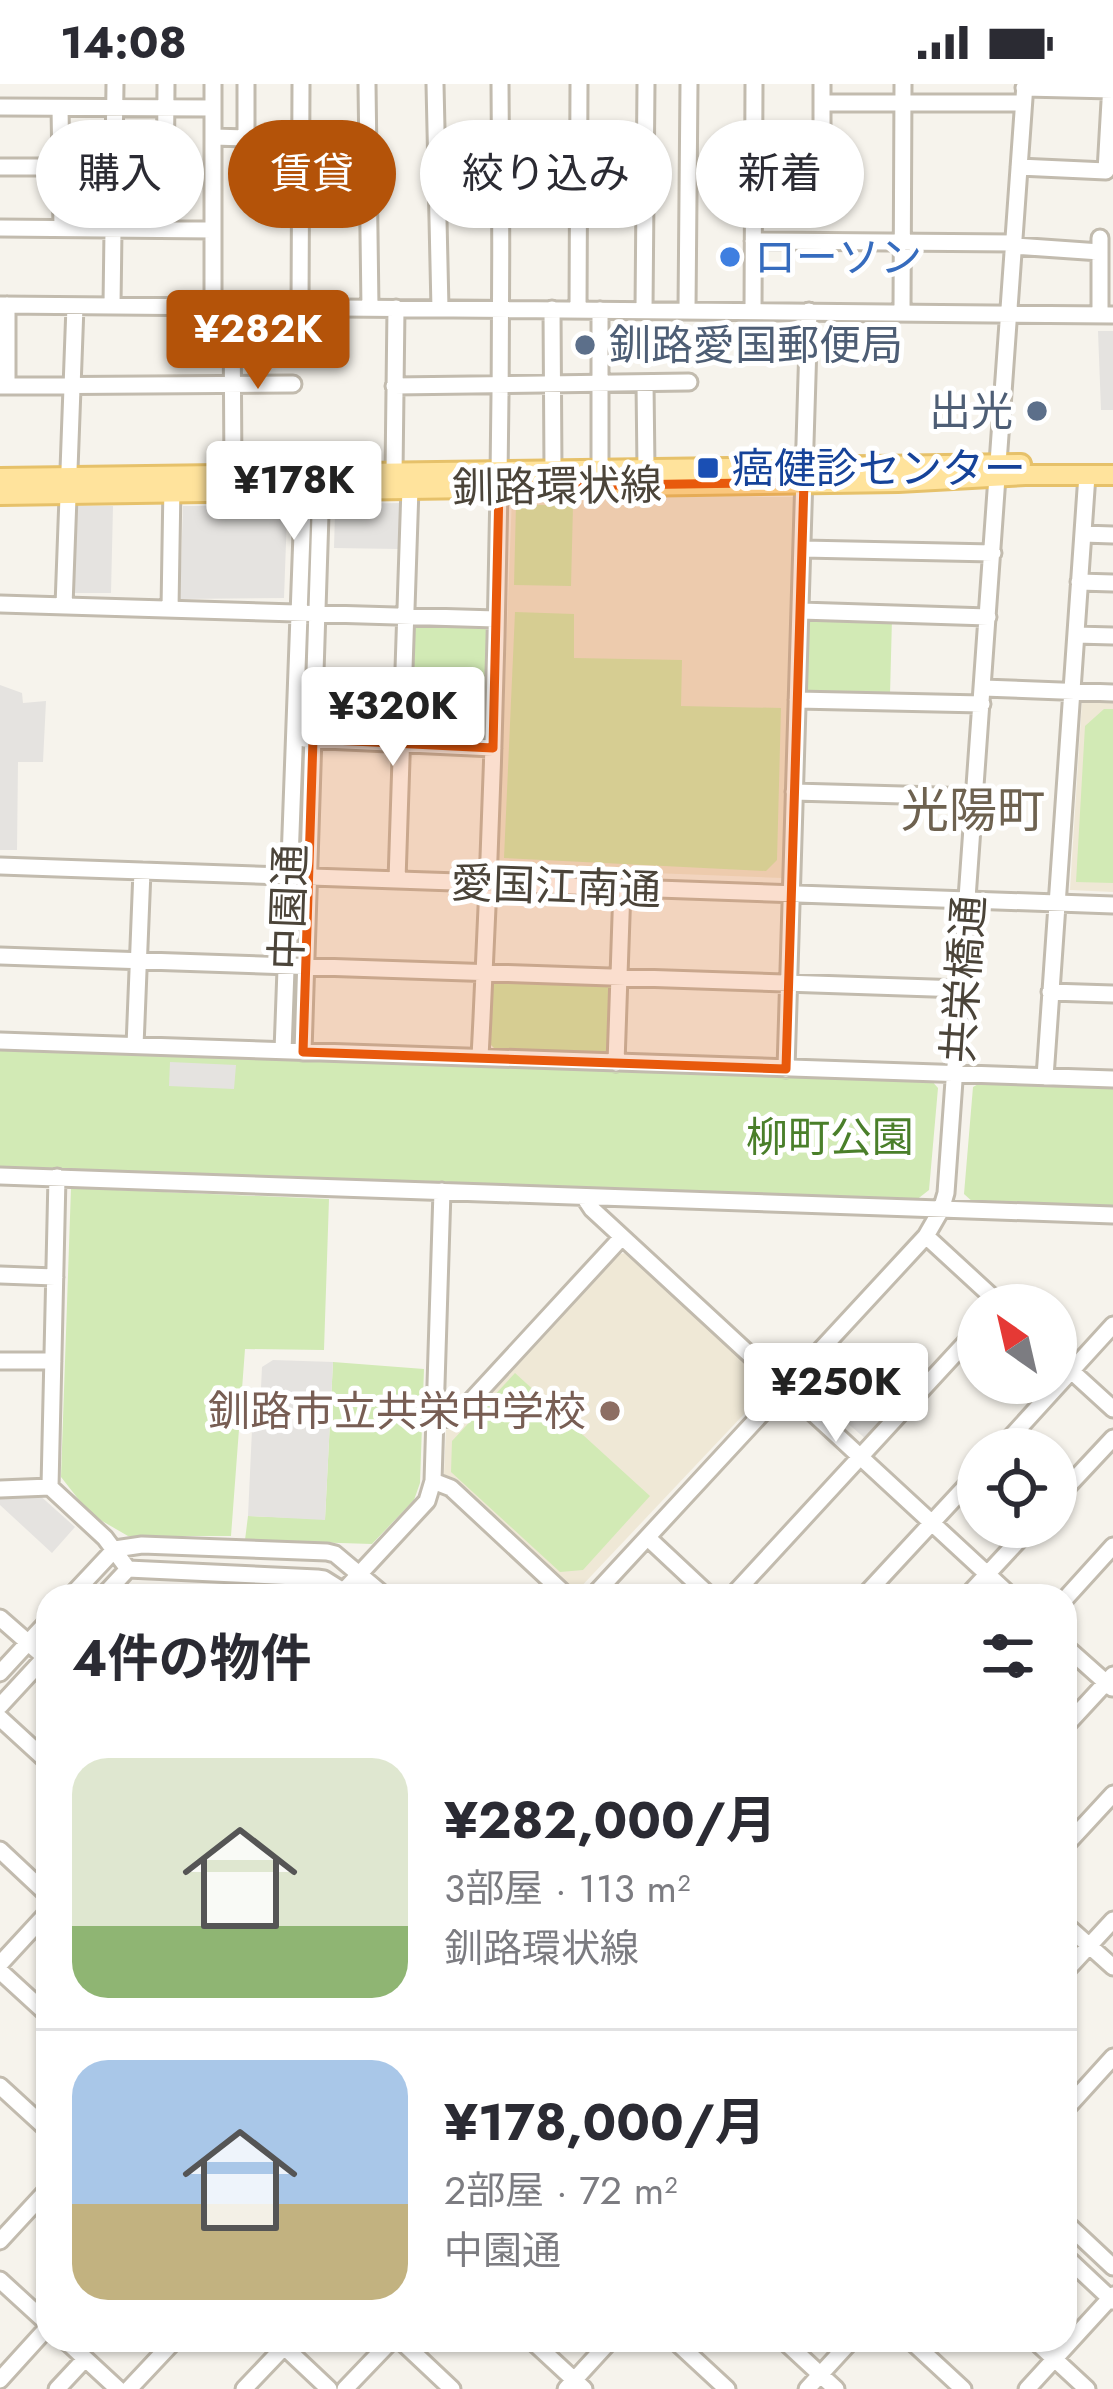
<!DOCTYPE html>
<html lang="ja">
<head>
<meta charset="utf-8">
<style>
	body { margin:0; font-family:Jost,"Noto Sans JP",sans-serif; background:#f2f2f3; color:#2b2b33; height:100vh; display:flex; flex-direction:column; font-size:45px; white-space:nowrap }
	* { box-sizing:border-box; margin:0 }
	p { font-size:39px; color:#7c7c81 }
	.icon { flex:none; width:66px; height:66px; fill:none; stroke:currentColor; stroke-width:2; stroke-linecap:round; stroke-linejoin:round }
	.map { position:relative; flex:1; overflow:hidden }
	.panel { position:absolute; left:36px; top:1500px; width:1041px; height:768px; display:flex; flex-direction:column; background:#fff; border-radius:36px; box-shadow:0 3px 9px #0004 }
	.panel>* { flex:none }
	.guide { position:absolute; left:36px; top:36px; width:1041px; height:108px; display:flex; gap:24px }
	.needle { width:78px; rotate:326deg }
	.tools { position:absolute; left:957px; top:1200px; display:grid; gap:24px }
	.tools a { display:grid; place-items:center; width:120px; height:120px; border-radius:50%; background:#fff; box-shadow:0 3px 9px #0004; font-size:60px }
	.price { position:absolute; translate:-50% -102px; padding:0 27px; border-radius:12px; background:#fff; color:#222; font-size:39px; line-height:78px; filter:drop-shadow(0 3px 6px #0008) }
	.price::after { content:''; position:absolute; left:50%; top:72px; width:36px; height:27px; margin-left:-18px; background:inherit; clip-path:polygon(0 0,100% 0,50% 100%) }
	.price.selected { background:#b45309; color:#fff }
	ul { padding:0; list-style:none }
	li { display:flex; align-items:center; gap:36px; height:300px; padding:0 36px }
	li+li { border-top:3px solid #e1e1e2 }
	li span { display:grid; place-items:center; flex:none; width:336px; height:240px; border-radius:36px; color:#555 }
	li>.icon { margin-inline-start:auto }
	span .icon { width:144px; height:144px; fill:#fffc; stroke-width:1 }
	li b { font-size:51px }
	h2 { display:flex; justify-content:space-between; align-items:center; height:144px; padding:0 36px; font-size:51px }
	.tag { padding:0 42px; border-radius:54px; background:#fff; box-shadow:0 3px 9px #0004; font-size:42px; line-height:108px }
	.tag.selected { background:#b45309; color:#fff }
	.status { display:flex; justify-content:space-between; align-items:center; height:84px; padding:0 60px; background:#fff; direction:ltr }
	.status svg { height:33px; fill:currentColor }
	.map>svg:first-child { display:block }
	.education { fill:#efe8d6 }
	.green { fill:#d2eab5 }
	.parking { fill:#e5e3e0 }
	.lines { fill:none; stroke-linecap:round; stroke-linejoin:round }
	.minor-casing { stroke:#c2bbae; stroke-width:21 }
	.major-casing { stroke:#e6c16a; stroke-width:24 }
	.minor { stroke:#fff; stroke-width:15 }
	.major { stroke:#ffe39c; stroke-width:18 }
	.marked { fill:#e8590c; fill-opacity:0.2; stroke:#e8590c; stroke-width:9; stroke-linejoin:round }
	.shop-dot { fill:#3f7fe0; stroke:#fff; stroke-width:4.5 }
	.service-dot { fill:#5c6f8a; stroke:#fff; stroke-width:4.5 }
	.transit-dot { fill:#1a4fb4; stroke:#fff; stroke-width:4.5 }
	.education-dot { fill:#8d6e63; stroke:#fff; stroke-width:4.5 }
	.labels { text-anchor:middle; stroke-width:10; stroke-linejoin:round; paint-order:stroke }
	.shop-label { font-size:42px; fill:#366cbe; stroke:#fff; text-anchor:start }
	.service-label { font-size:42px; fill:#4e5e75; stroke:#fff; text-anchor:start }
	.transit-label { font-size:42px; fill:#164399; stroke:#fff; text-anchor:start }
	.street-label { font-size:42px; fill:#4b4439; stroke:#fff }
	.park-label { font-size:42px; fill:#4a7f2a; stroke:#fff }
	.education-label { font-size:42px; fill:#785e54; stroke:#fff; text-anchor:end }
	.quarter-label { font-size:48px; fill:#6e6250; stroke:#fff }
</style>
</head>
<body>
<div class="status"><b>14:08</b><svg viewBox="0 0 49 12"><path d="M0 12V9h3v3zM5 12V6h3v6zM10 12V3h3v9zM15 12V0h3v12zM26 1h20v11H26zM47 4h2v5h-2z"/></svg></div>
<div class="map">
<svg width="1113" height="2305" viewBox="0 0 1113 2305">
	<rect width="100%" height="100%" fill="#f6f3ec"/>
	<path class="education" d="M512 412 797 413 782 794 498 783Z
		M1082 617 1113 618V808L1070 806Z
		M626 1169 758 1289 763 1310 576 1508 444 1390 446 1346 459 1343 613 1171Z"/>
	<path class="green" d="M516 420 573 422 571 502 514 501Z
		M515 528 574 530V574L682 576 681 622 781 624 777 776 766 787 504 774Z
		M813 532 892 534 890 611 803 609 806 538Z
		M415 543 485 544 489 551 484 653 480 657 412 653Z
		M1104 625H1113V799L1076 798 1085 642Z
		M493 896 612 900 610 964 605 969 495 965 489 959Z
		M0 964 931 996 938 1004 929 1106 915 1117 0 1084Z
		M982 998 1113 1003V1124L974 1119 964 1110 973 1003Z
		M71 1104 329 1115 324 1266 245 1265 231 1452H128L90 1430 61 1393Z
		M333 1278 424 1285 420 1399 414 1416 372 1460 245 1456 248 1432 325 1435Z
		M515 1289 650 1412 583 1486 560 1488 451 1388 452 1357Z"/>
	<path class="parking" d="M1098 247H1113V326H1101Z
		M400 419 399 465 334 464 335 429 341 420Z
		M73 422H113L111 509H71Z
		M183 422H269L287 431 284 514 180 515Z
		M0 601 22 609 23 619 46 617 43 678H18L17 766H0Z
		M170 978 236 981 234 1005 169 1002Z
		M273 1276 333 1278 325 1436 248 1432 253 1324H260L262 1283Z
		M891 1286 914 1306 868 1357 845 1337Z
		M37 1409 75 1443 52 1469 0 1421V1410Z"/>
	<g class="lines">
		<g class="minor-casing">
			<path id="minor" d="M367 0 370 224
				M435 0 440 225
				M1024 4 1113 6
				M822 19H1023
				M0 23 213 24
				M60 24 62 144
				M214 53 246 54V0
				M0 83H60
				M1019 83 1106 87 1111 0
				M753 92H793L795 98 822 92V0
				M0 144 213 146
				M165 146 166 0
				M1100 154V231
				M753 157 1014 159
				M1014 162 1100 168
				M0 221 1113 231
				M112 221 115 0
				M213 223V0
				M232 224 233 392
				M300 224 301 0
				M552 225 553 387
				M644 225 646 0
				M687 225 689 0
				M578 226 579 0
				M753 227 754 0
				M902 228 903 0
				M645 299 646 385
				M7 301V221
				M0 302 293 300
				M394 302 689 298
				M600 387V226
				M394 389 396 224
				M1083 450 1113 451
				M803 465 993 469
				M1079 498 1113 499
				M0 520 496 535
				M64 522 75 222
				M170 525 172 401
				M801 527 988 533
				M1076 551 1113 552
				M983 604 1113 609
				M797 616 982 620
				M304 655 493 664
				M794 708 975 713
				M0 782 1113 821
				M397 796 410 404
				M0 872 962 905
				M1050 908 1113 910
				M0 957 1113 995
				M135 962 142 787
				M283 967 304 395
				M303 968 321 399
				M480 973C497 649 503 325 500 0
				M616 979 622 804
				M786 985 809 227
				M1045 993 1087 391
				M0 1092 1113 1131
				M57 1093 50 1403 105 1454 128 1485
				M584 1113 592 1125 1011 1512
				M926 1152 1001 1221
				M0 1191 55 1193
				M1056 1273 1113 1325
				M0 1277H53
				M434 1336 456 1333 622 1153
				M1000 1365 1113 1241
				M433 1397 451 1404 567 1512
				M0 1405 50 1403
				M1056 1415 1113 1354
				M648 1454 710 1512
				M128 1485 317 1494 324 1495 348 1510
				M71 1512 115 1465 142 1461 327 1468 335 1470 385 1512
				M103 1512 128 1485
				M339 1512 427 1417 433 1397 442 1107
				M593 1512 926 1152 941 1126 946 1109 1025 0
				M732 1512 978 1245
				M864 1512 978 1389
				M967 1512 1031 1443
				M1065 1515 1113 1462
				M0 1534 48 1576
				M1065 1562 1112 1604
				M0 1589 48 1537
				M0 1622 48 1570
				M0 1634 48 1678
				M1065 1643 1113 1591
				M1065 1762 1113 1710
				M0 1766 48 1811
				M1065 1840 1113 1883
				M0 1880 48 1828
				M0 1887 48 1931
				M1065 1888 1113 1836
				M0 2002 48 2046
				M1065 2026 1113 1973
				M1065 2138 1113 2183
				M0 2157 48 2105
				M1065 2172 1113 2217
				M0 2196 48 2240
				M65 2256 118 2305
				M277 2256 329 2305
				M400 2256 452 2305
				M531 2256 584 2305
				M674 2256 727 2305
				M783 2256 836 2305
				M910 2256 963 2305
				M1034 2256 1087 2305
				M0 2296 48 2243
				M57 2305 85 2275
				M129 2305 175 2256
				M244 2305 284 2263
				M345 2305 392 2256
				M566 2305 611 2256
				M807 2305 852 2256
				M1027 2305 1113 2211"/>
		</g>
		<g class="major-casing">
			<path id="major" d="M0 394 1021 380
				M0 411 898 398 1025 391H1113"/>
		</g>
		<use href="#minor" class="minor"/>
		<use href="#major" class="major"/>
	</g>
	<path class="marked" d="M804 398 786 985 303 968 313 655 493 664 499 403Z"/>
	<circle class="shop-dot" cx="730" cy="173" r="12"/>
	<g class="service-dot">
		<circle cx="585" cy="261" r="12"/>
		<circle cx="1037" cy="327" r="12"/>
	</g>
	<rect class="transit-dot" x="696" y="372" width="24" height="24" rx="6"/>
	<circle class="education-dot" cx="610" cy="1327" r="12"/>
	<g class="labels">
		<g class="shop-label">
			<text x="754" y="188">ローソン</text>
		</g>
		<g class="service-label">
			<text x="609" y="276">釧路愛国郵便局</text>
			<text x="1013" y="342" text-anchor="end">出光</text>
		</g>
		<g class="transit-label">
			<text x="732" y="399">癌健診センター</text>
		</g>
		<g class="street-label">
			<text transform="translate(557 402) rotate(-1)" y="15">釧路環状線</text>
			<text transform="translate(556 802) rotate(2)" y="15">愛国江南通</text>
			<text transform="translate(288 823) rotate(-88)" y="15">中園通</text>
			<text transform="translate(963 895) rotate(-86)" y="15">共栄橋通</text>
		</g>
		<g class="park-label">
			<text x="830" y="1068">柳町公園</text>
		</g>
		<g class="education-label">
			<text x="586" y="1342">釧路市立共栄中学校</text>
		</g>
		<g class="quarter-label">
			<text x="973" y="743">光陽町</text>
		</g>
	</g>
</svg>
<div class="tools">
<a><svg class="needle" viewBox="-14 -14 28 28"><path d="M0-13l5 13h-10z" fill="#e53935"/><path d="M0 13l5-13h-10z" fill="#7c7c81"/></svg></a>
<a><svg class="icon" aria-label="locate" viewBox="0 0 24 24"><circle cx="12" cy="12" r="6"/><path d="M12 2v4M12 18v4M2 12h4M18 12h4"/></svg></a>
</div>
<b class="price selected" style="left:258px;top:308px">¥282K</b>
<b class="price" style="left:294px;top:459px">¥178K</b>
<b class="price" style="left:393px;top:685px">¥320K</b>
<b class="price" style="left:836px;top:1361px">¥250K</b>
<div class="guide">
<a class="tag">購入</a>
<a class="tag selected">賃貸</a>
<a class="tag">絞り込み</a>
<a class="tag">新着</a>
</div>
<section class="panel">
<h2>4件の物件<svg class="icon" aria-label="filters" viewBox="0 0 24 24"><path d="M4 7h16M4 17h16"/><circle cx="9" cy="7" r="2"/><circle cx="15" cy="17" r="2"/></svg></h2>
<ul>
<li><span style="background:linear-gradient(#dfe7d0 70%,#8fb573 0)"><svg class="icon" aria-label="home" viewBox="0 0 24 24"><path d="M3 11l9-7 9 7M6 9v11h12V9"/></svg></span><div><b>¥282,000/月</b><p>3部屋 · 113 m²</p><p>釧路環状線</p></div></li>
<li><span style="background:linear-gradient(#a9c7e8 60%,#c2b280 0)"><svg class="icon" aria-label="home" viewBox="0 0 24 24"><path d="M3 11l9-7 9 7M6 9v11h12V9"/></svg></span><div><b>¥178,000/月</b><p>2部屋 · 72 m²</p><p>中園通</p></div></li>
</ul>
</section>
</div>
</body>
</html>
